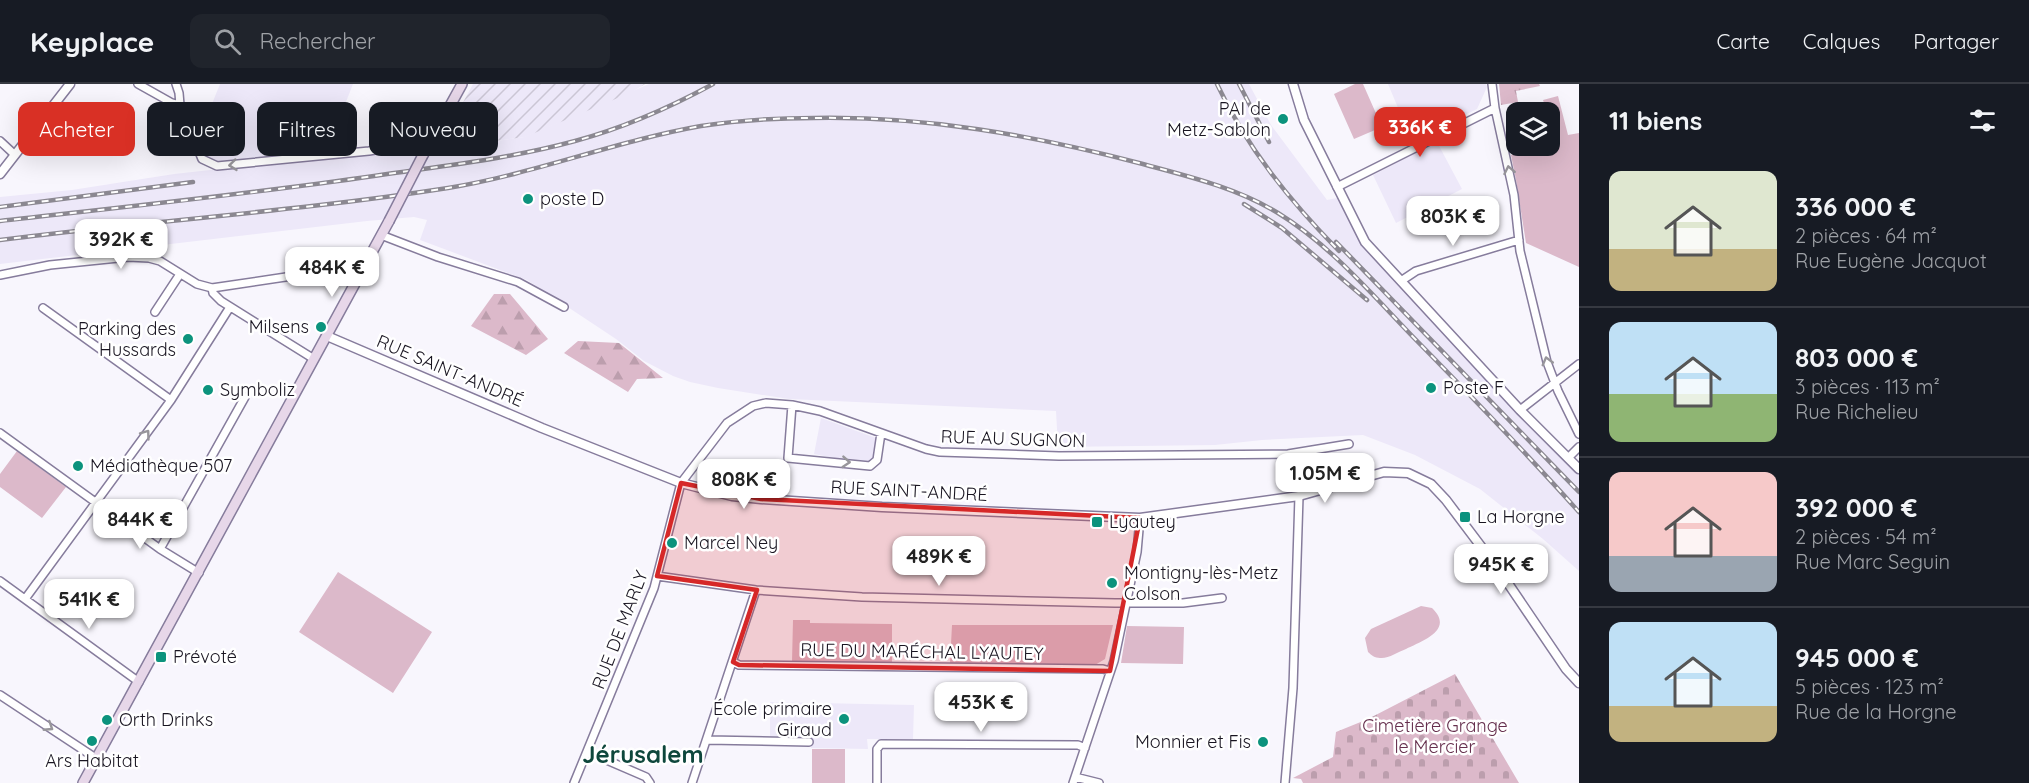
<!DOCTYPE html>
<html lang="fr">
<head>
<meta charset="utf-8">
<style>
	body { margin:0; font-family:Quicksand,sans-serif; background:#20242c; color:#f1f3f6; height:100vh; display:flex; flex-direction:column; font-size:22px; white-space:nowrap }
	* { box-sizing:border-box; margin:0 }
	p { font-size:20px; color:#9ea1a6 }
	.icon { flex:none; width:33px; height:33px; fill:none; stroke:currentColor; stroke-width:2; stroke-linecap:round; stroke-linejoin:round }
	.map { position:relative; flex:1; overflow:hidden }
	.panel { display:flex; flex-direction:column; background:#171b24; width:450px }
	.panel>* { flex:none }
	.banner { position:absolute; left:18px; top:18px; width:570px; height:54px; display:flex; gap:12px }
	.tools { position:absolute; left:1506px; top:18px; display:grid; gap:12px }
	.tools a { display:grid; place-items:center; width:54px; height:54px; border-radius:12px; background:#171b24; box-shadow:0 6px 24px #0002; font-size:30px }
	.price { position:absolute; translate:-50% -51px; padding:0 14px; border-radius:12px; background:#fff; color:#222; font-size:20px; line-height:39px; filter:drop-shadow(0 2px 3px #0008) }
	.price::after { content:''; position:absolute; left:50%; top:36px; width:18px; height:14px; margin-left:-9px; background:inherit; clip-path:polygon(0 0,100% 0,50% 100%) }
	.price.current { background:#d93025; color:#fff }
	ul { padding:0; list-style:none }
	li { display:flex; align-items:center; gap:18px; height:150px; padding:0 30px }
	li+li { border-top:2px solid #363941 }
	li span { display:grid; place-items:center; flex:none; width:168px; height:120px; border-radius:12px; color:#555 }
	li>.icon { margin-inline-start:auto }
	span .icon { width:72px; height:72px; fill:#fffc; stroke-width:1 }
	li b { font-size:26px }
	h2 { display:flex; justify-content:space-between; align-items:center; height:72px; padding:0 30px; font-size:26px }
	.pill { padding:0 21px; border-radius:12px; background:#171b24; box-shadow:0 6px 24px #0002; font-size:21px; line-height:54px }
	.pill.current { background:#d93025; color:#fff }
	header { display:flex; align-items:center; gap:36px; box-sizing:border-box; height:84px; padding:0 30px; background:#171b24; border-bottom:2px solid #363941 }
	header strong { font-size:28px }
	nav { display:flex; gap:33px; margin-inline-start:auto; font-size:21px }
	.search { width:420px; height:54px; background:#20242c; display:flex; align-items:center; gap:15px; box-sizing:border-box; padding:0 21px; border-radius:12px; color:#9ea1a6; font-size:22px }
	main { display:flex; flex:1; min-height:0 }
	.map>svg:first-child { display:block }
	.built { fill:#ede8f9 }
	.industrial { fill:url(#industrial-furrows) }
	.grass { fill:url(#grass-tufts) }
	.forest { fill:url(#forest-firs) }
	.cemetery { fill:url(#cemetery-stones) }
	.green { fill:#dcb9ca }
	.lines { fill:none; stroke-linecap:round; stroke-linejoin:round }
	.minor-casing { stroke:#867c9c; stroke-width:10 }
	.tertiary-casing { stroke:#867c9c; stroke-width:11 }
	.secondary-casing { stroke:#867c9c; stroke-width:12 }
	.minor { stroke:#fff; stroke-width:7 }
	.tertiary { stroke:#fff; stroke-width:8 }
	.secondary { stroke:#e7d7e9; stroke-width:9 }
	.rail-casing { stroke:#8b8891; stroke-width:4.5 }
	.rail { stroke:#fff; stroke-width:2; stroke-dasharray:7; stroke-linecap:butt }
	.secondary-bridge-casing { stroke:#867c9c; stroke-width:12; stroke-linecap:butt }
	.secondary-bridge { stroke:#e7d7e9; stroke-width:9 }
	.oneway { stroke:#98969b }
	.marked { fill:#d62828; fill-opacity:0.2; stroke:#d62828; stroke-width:4.5; stroke-linejoin:round }
	.poi-dot { fill:#0c937d; stroke:#fff; stroke-width:2 }
	.labels { text-anchor:middle; stroke-width:5; stroke-linejoin:round; paint-order:stroke }
	.poi-label { font-size:18px; fill:#191521; stroke:#fff; text-anchor:start }
	.street-label { font-size:18px; fill:#191521; stroke:#fff }
	.park-label { font-size:18px; fill:#66304e; stroke:#fff }
	.district-label { font-size:24px; font-weight:bold; fill:#0e473c; stroke:#fff }
</style>
</head>
<body>
<header>
<strong>Keyplace</strong>
<div class="search"><svg class="icon" aria-label="search" viewBox="0 0 24 24"><circle cx="10" cy="10" r="6"/><path d="M15 15l6 6"/></svg>Rechercher</div>
<nav><a>Carte</a><a>Calques</a><a>Partager</a></nav>
</header>
<main>
<div class="map">
<svg width="1579" height="699" viewBox="0 0 1579 699">
	<defs>
		<pattern id="industrial-furrows" width="10" height="10" patternUnits="userSpaceOnUse" patternTransform="scale(1.5)"><rect width="10" height="10" fill="#ede8f9"/><path d="M-1 1l2-2M0 10L10 0M9 11l2-2" fill="none" stroke="#cbc6d5"/></pattern>
		<pattern id="grass-tufts" width="24" height="20" patternUnits="userSpaceOnUse" patternTransform="scale(1.5)"><rect width="24" height="20" fill="#dcb9ca"/><path d="M3 7l-1-3M5 7V3M7 7l1-3M15 17l-1-3M17 17v-4M19 17l1-3" fill="none" stroke="#bc9ead"/></pattern>
		<pattern id="forest-firs" width="22" height="20" patternUnits="userSpaceOnUse" patternTransform="scale(1.5)"><rect width="22" height="20" fill="#dcb9ca"/><path d="M5 1l3.5 6h-7zM16 11l3.5 6h-7z" fill="#bc9ead"/></pattern>
		<pattern id="cemetery-stones" width="16" height="16" patternUnits="userSpaceOnUse" patternTransform="scale(1.5)"><rect width="16" height="16" fill="#dcb9ca"/><path d="M2 7V4a2 2 0 0 1 4 0v3zM10 15v-3a2 2 0 0 1 4 0v3z" fill="#bc9ead"/></pattern>
	</defs>
	<rect width="100%" height="100%" fill="#f8f6fd"/>
	<path class="built" d="M220 0H353L333 51 327 49 319 70 218 81 204 74 197 57Z
		M649 0H1249L1271 41 1327 116 1337 114 1363 164 1517 328 1579 391V487L1543 455 1480 405 1415 371 1363 351 1262 356 1215 361 1058 363 1056 327 789 315 718 304 690 298 673 292 644 277 616 255 527 196 420 156 427 136 414 133 367 137 0 180V113L72 106 174 90 412 64H448L524 53Z
		M1388 0H1486L1487 3 1477 25 1412 57Z
		M1437 58 1462 105 1396 139 1373 91Z
		M821 334 876 354 871 381 814 370Z
		M770 618 914 621 913 655H867L868 665 811 664V654H770Z"/>
	<path class="industrial" d="M473 0H645L632 8 525 53 438 65Z"/>
	<path class="grass" d="M1499 0H1539L1540 2 1516 7 1518 18 1501 21Z"/>
	<path class="forest" d="M494 210H510L548 255 526 271 471 242Z
		M578 257 619 259 663 294 637 295 628 308 564 269Z"/>
	<path class="cemetery" d="M1455 590 1519 699H1303L1301 695 1293 694 1333 673 1336 648 1368 635Z"/>
	<path class="green" d="M1355 0H1363L1382 43 1354 55 1334 10Z
		M1558 12 1568 51 1579 49V183L1526 159 1516 96 1511 71 1534 66V62H1550V28H1526L1524 20 1535 18 1534 20 1536 28 1546 25 1543 16Z
		M17 367 66 403 42 434 0 403V390Z
		M338 488 432 548 393 609 299 548Z
		M1421 522 1432 524C1455 546 1422 557 1406 565 1398 568 1388 575 1380 574 1375 574 1371 571 1368 568L1365 554 1371 545Z
		M793 536H810V539L892 540V578H792Z
		M952 541H1113L1105 575 1095 581 950 579Z
		M1127 542 1184 543 1183 580 1121 579Z
		M812 665H845V699H812Z"/>
	<g class="lines">
		<g class="minor-casing">
			<path id="minor" d="M138 0 172 19 180 21
				M176 0 179 9 180 21 202 75 217 82 369 67 421 58 430 59
				M1492 0 1495 24 1514 111 1520 167 1547 278 1558 307 1579 350
				M0 57 14 70
				M1337 103 1495 24
				M381 151 438 173 518 198 564 223
				M0 191 50 181 128 173 149 174 160 177 197 200 212 204 346 184 361 189
				M1401 197 1416 187 1519 156
				M212 204 213 209 221 217 314 275
				M43 224 171 316
				M155 228 180 190
				M792 321 788 374 870 382 877 376 881 349
				M1520 326 1579 280
				M0 349 160 465 199 489
				M1568 374 1579 363
				M160 465 245 313
				M657 492 756 506 862 513 1115 519H1183L1222 514
				M0 497 139 598
				M25 515 171 316 230 223
				M733 578 739 581 1103 585 1110 587
				M0 611 97 675
				M707 656 809 658
				M588 668 646 693 650 699
				M1075 693 1099 699
				M574 699 654 504 681 399 727 339 753 322 766 319 792 321 820 327 926 365 940 368 1059 372 1288 370 1349 360
				M692 699 756 506
				M877 699V665L881 660 1078 661 1085 664
				M1073 699 1114 577 1137 468 1140 434
				M1285 699 1293 604 1299 412"/>
		</g>
		<g class="tertiary-casing">
			<path id="tertiary" d="M1293 0 1304 36 1365 158 1520 326 1579 385
				M0 90 70 0
				M327 252 542 344 681 399 732 412 761 415 882 423 1140 434 1299 412 1384 388 1408 389 1431 400 1446 416 1501 489 1566 585 1579 599"/>
		</g>
		<g class="secondary-casing">
			<path id="secondary" d="M423 71 462 0
				M83 699 389 137"/>
		</g>
		<use href="#minor" class="minor"/>
		<use href="#tertiary" class="tertiary"/>
		<use href="#secondary" class="secondary"/>
		<g class="rail-casing">
			<path id="rail" d="M1217 0C1247 64 1290 117 1339 167
				M1239 0 1269 58
				M1244 120 1282 144 1367 216
				M0 123 193 98
				M0 137C125 123 249 110 374 92 441 82 509 75 575 57 623 44 669 24 713 0
				M0 156C149 137 300 127 448 104 534 90 616 57 701 42 739 36 776 34 814 34 925 32 1032 51 1139 79 1187 92 1235 103 1278 129 1332 162 1374 213 1418 258 1473 314 1527 370 1579 428
				M1336 158 1579 408"/>
		</g>
		<use href="#rail" class="rail"/>
		<g class="secondary-bridge-casing">
			<path id="secondary-bridge" d="M389 137 423 71"/>
		</g>
		<use href="#secondary-bridge" class="secondary-bridge"/>
	</g>
	<defs><path id="oneway-chevron" d="M-2-3.5L2.5 0L-2 3.5" fill="none" stroke-width="1.6" stroke-linecap="round" stroke-linejoin="round" transform="scale(1.5)"/></defs>
	<g class="oneway">
		<use href="#oneway-chevron" transform="translate(233 81) rotate(174)"/>
		<use href="#oneway-chevron" transform="translate(1509 86) rotate(-101)"/>
		<use href="#oneway-chevron" transform="translate(1547 277) rotate(-105)"/>
		<use href="#oneway-chevron" transform="translate(146 350) rotate(-54)"/>
		<use href="#oneway-chevron" transform="translate(846 378) rotate(4)"/>
		<use href="#oneway-chevron" transform="translate(49 643) rotate(33)"/>
	</g>
	<path class="marked" d="M681 399 761 415 1140 434 1110 587 739 581 733 578 757 506 657 492Z"/>
	<g class="poi-dot">
		<circle cx="1283" cy="35" r="6"/>
		<circle cx="528" cy="115" r="6"/>
		<circle cx="321" cy="243" r="6"/>
		<circle cx="188" cy="255" r="6"/>
		<circle cx="1431" cy="304" r="6"/>
		<circle cx="208" cy="306" r="6"/>
		<circle cx="78" cy="382" r="6"/>
		<rect x="1459" y="427" width="12" height="12" rx="3"/>
		<rect x="1091" y="432" width="12" height="12" rx="3"/>
		<circle cx="672" cy="459" r="6"/>
		<circle cx="1112" cy="499" r="6"/>
		<rect x="155" y="567" width="12" height="12" rx="3"/>
		<circle cx="844" cy="635" r="6"/>
		<circle cx="107" cy="636" r="6"/>
		<circle cx="92" cy="657" r="6"/>
		<circle cx="1263" cy="658" r="6"/>
	</g>
	<g class="labels">
		<g class="poi-label">
			<text x="1271" y="31" text-anchor="end">PAI de<tspan x="1271" dy="21">Metz-Sablon</tspan></text>
			<text x="540" y="121">poste D</text>
			<text x="309" y="249" text-anchor="end">Milsens</text>
			<text x="176" y="251" text-anchor="end">Parking des<tspan x="176" dy="21">Hussards</tspan></text>
			<text x="1443" y="310">Poste F</text>
			<text x="220" y="312">Symboliz</text>
			<text x="90" y="388">Médiathèque 507</text>
			<text x="1477" y="439">La Horgne</text>
			<text x="1109" y="444">Lyautey</text>
			<text x="684" y="465">Marcel Ney</text>
			<text x="1124" y="495">Montigny-lès-Metz<tspan x="1124" dy="21">Colson</tspan></text>
			<text x="173" y="579">Prévoté</text>
			<text x="832" y="631" text-anchor="end">École primaire<tspan x="832" dy="21">Giraud</tspan></text>
			<text x="119" y="642">Orth Drinks</text>
			<text x="1251" y="664" text-anchor="end">Monnier et Fis</text>
			<text x="92" y="683" text-anchor="middle">Ars Habitat</text>
		</g>
		<g class="street-label">
			<text transform="translate(450 287) rotate(23)" y="6">RUE SAINT-ANDRÉ</text>
			<text transform="translate(1013 355) rotate(2)" y="6">RUE AU SUGNON</text>
			<text transform="translate(909 407) rotate(3)" y="6">RUE SAINT-ANDRÉ</text>
			<text transform="translate(620 546) rotate(-69)" y="6">RUE DE MARLY</text>
			<text transform="translate(922 568) rotate(1)" y="6">RUE DU MARÉCHAL LYAUTEY</text>
		</g>
		<g class="park-label">
			<text x="1435" y="648">Cimetière Grange<tspan x="1435" dy="21">le Mercier</tspan></text>
		</g>
		<g class="district-label">
			<text x="643" y="679">Jérusalem</text>
		</g>
	</g>
</svg>
<div class="tools">
<a><svg class="icon" aria-label="layers" viewBox="0 0 24 24"><path d="M12 4l9 5-9 5-9-5zM3 14l9 5 9-5"/></svg></a>
</div>
<b class="price current" style="left:1420px;top:74px">336K €</b>
<b class="price" style="left:1453px;top:163px">803K €</b>
<b class="price" style="left:121px;top:186px">392K €</b>
<b class="price" style="left:332px;top:214px">484K €</b>
<b class="price" style="left:1325px;top:420px">1.05M €</b>
<b class="price" style="left:744px;top:426px">808K €</b>
<b class="price" style="left:140px;top:466px">844K €</b>
<b class="price" style="left:939px;top:503px">489K €</b>
<b class="price" style="left:1501px;top:511px">945K €</b>
<b class="price" style="left:89px;top:546px">541K €</b>
<b class="price" style="left:981px;top:649px">453K €</b>
<div class="banner">
<a class="pill current">Acheter</a>
<a class="pill">Louer</a>
<a class="pill">Filtres</a>
<a class="pill">Nouveau</a>
</div>
</div>
<section class="panel">
<h2>11 biens<svg class="icon" aria-label="filters" viewBox="0 0 24 24"><path d="M4 7h16M4 17h16"/><circle cx="9" cy="7" r="2"/><circle cx="15" cy="17" r="2"/></svg></h2>
<ul>
<li><span style="background:linear-gradient(#dfe7d0 65%,#c2b280 0)"><svg class="icon" aria-label="home" viewBox="0 0 24 24"><path d="M3 11l9-7 9 7M6 9v11h12V9"/></svg></span><div><b>336 000 €</b><p>2 pièces · 64 m²</p><p>Rue Eugène Jacquot</p></div></li>
<li><span style="background:linear-gradient(#bfe0f5 60%,#8fb573 0)"><svg class="icon" aria-label="home" viewBox="0 0 24 24"><path d="M3 11l9-7 9 7M6 9v11h12V9"/></svg></span><div><b>803 000 €</b><p>3 pièces · 113 m²</p><p>Rue Richelieu</p></div></li>
<li><span style="background:linear-gradient(#f6c9c9 70%,#9aa5b1 0)"><svg class="icon" aria-label="home" viewBox="0 0 24 24"><path d="M3 11l9-7 9 7M6 9v11h12V9"/></svg></span><div><b>392 000 €</b><p>2 pièces · 54 m²</p><p>Rue Marc Seguin</p></div></li>
<li><span style="background:linear-gradient(#bfe0f5 70%,#c2b280 0)"><svg class="icon" aria-label="home" viewBox="0 0 24 24"><path d="M3 11l9-7 9 7M6 9v11h12V9"/></svg></span><div><b>945 000 €</b><p>5 pièces · 123 m²</p><p>Rue de la Horgne</p></div></li>
</ul>
</section>
</main>
</body>
</html>
